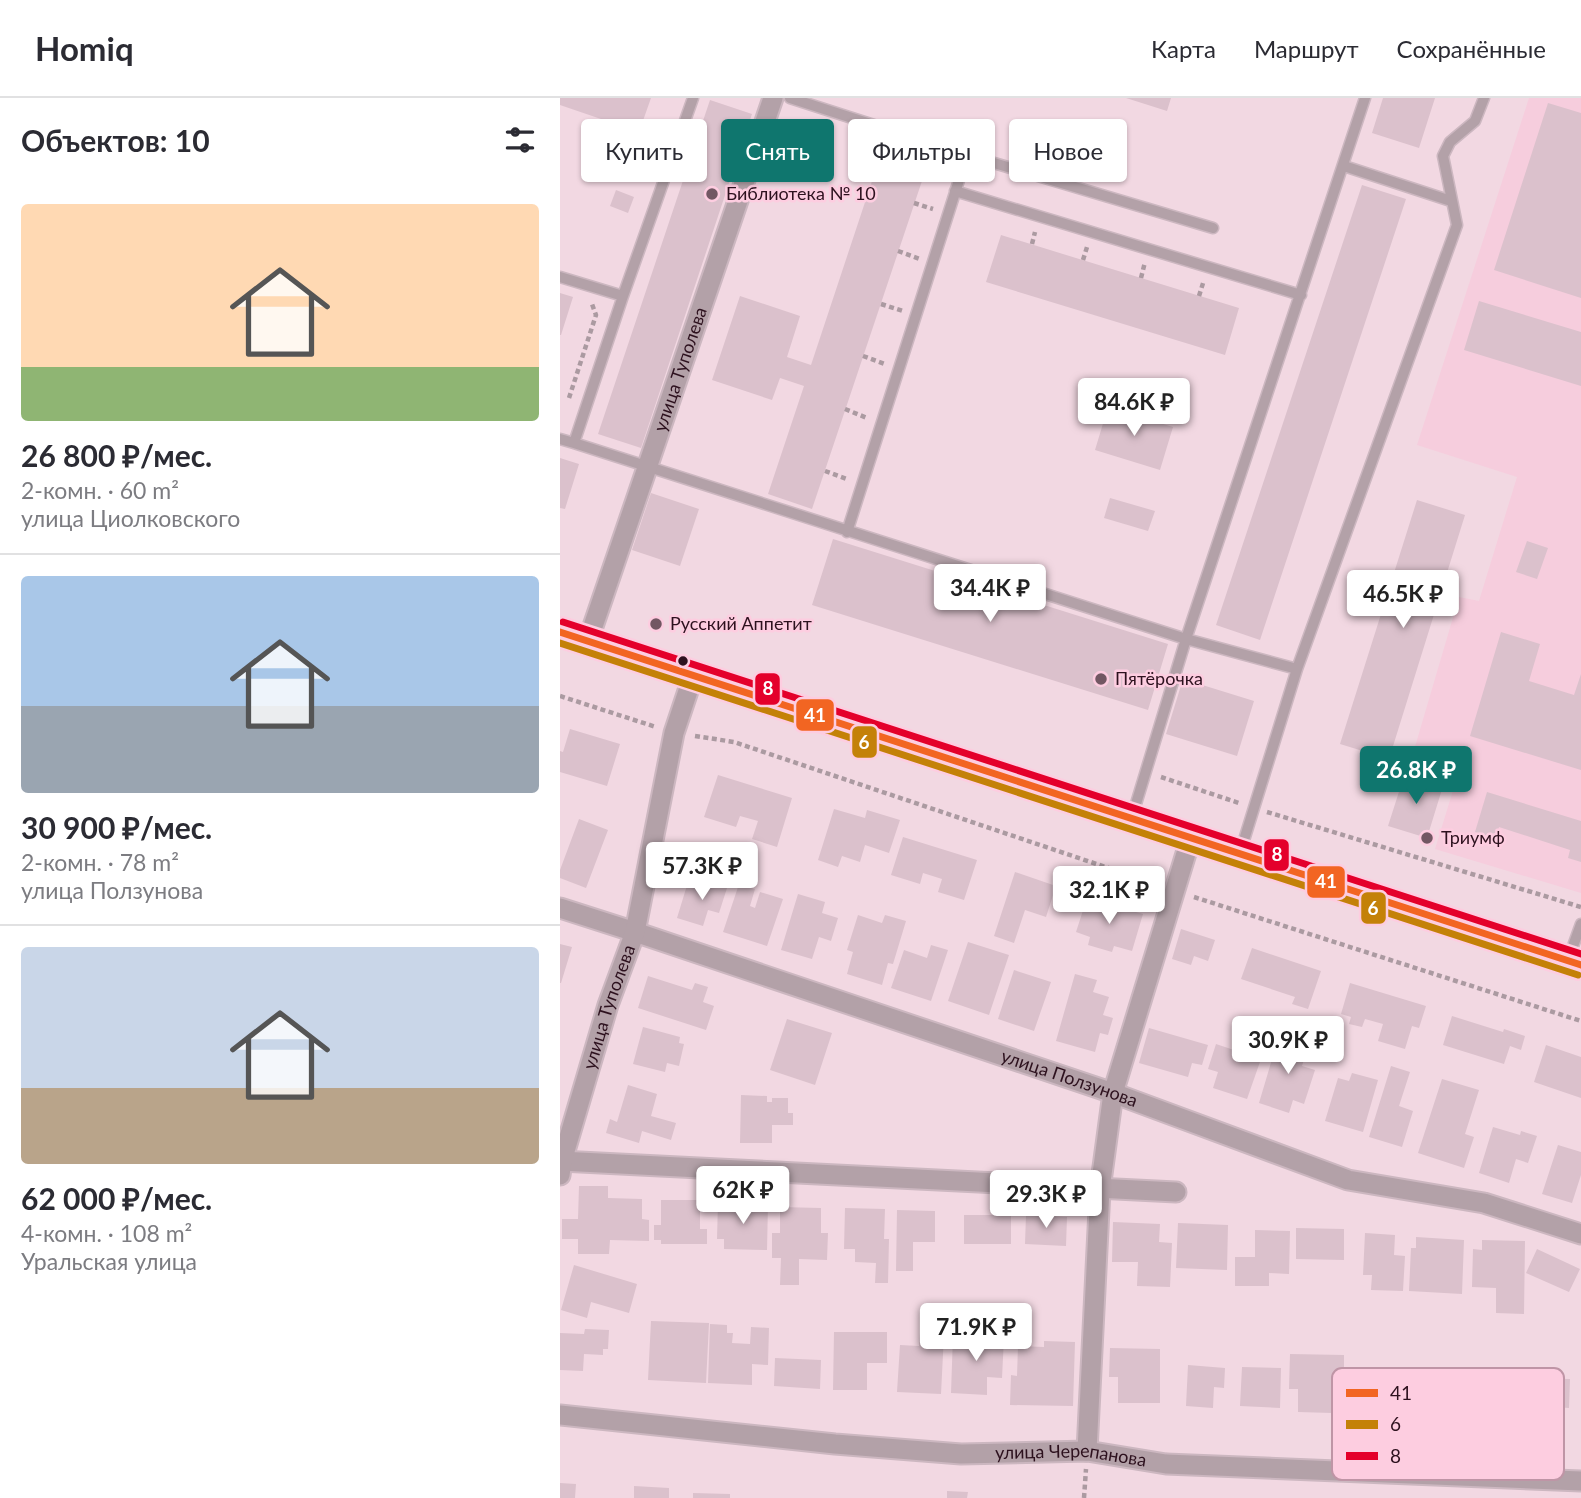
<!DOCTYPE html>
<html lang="ru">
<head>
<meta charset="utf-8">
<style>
	body { margin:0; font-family:Lato,sans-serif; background:#f2f2f3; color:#2b2b33; height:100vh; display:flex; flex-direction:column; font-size:26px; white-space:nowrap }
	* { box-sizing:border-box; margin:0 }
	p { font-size:23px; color:#7c7c81 }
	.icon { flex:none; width:38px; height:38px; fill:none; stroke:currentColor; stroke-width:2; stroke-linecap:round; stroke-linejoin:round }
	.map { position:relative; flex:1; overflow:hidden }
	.sheet { display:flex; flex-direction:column; background:#fff; width:560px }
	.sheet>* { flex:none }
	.guide { position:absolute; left:21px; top:21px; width:665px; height:63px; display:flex; gap:14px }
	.price { position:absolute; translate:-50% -60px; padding:0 16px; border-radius:7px; background:#fff; color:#222; font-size:23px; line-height:46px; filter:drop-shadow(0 2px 4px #0008) }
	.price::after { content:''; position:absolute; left:50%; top:42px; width:21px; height:16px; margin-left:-10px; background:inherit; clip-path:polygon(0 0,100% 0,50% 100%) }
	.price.current { background:#0f766e; color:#fff }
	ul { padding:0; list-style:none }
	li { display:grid; align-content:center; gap:14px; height:371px; padding:0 21px }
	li+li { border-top:2px solid #e1e1e2 }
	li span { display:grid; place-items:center; height:217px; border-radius:7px; color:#555 }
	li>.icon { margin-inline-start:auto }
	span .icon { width:126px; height:126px; fill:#fffc; stroke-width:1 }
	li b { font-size:30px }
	h2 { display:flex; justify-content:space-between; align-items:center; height:84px; padding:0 21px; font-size:30px }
	.chip { padding:0 24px; border-radius:7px; background:#fff; box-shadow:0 2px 5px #0004; font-size:24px; line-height:63px }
	.chip.current { background:#0f766e; color:#fff }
	header { display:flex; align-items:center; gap:42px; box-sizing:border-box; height:98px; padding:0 35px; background:#fff; border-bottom:2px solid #e1e1e2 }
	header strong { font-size:33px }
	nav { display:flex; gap:38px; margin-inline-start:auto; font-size:24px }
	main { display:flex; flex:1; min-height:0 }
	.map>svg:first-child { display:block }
	.built { fill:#f6cddd }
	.building { fill:#dbc1cc }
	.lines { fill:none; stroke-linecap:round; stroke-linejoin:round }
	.lane-casing { stroke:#ccb7c0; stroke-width:13 }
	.street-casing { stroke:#ccb7c0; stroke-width:23 }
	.secondary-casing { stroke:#ccb7c0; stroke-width:30 }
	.path { stroke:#ab9aa1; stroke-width:4.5; stroke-dasharray:5 3.5; stroke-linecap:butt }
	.lane { stroke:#b3a1a8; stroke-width:10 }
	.street { stroke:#b3a1a8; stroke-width:19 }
	.secondary { stroke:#b59ea7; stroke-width:26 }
	.bus-1-casing { stroke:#fdcde0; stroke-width:12 }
	.bus-2-casing { stroke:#fdcde0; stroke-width:12 }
	.bus-3-casing { stroke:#fdcde0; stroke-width:12 }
	.bus-1 { stroke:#f26522; stroke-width:7 }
	.bus-2 { stroke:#c48108; stroke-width:7 }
	.bus-3 { stroke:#e4002b; stroke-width:7 }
	.poi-dot { fill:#725763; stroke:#fdcde0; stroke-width:2.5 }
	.bus-dot { fill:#2d111e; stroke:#fdcde0; stroke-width:2.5 }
	.labels { text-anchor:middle; stroke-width:5; stroke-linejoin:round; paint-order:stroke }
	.poi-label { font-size:18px; fill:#2d111e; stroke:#fdcde0; text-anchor:start }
	.street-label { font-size:18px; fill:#2d111e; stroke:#fdcde0 }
	.key { fill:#fdcde0; stroke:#bf95a6; stroke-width:2 }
	.key-label { font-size:19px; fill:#2d111e }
	.line-badge { stroke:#fdcde0; stroke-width:2.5 }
	.badge-label { font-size:19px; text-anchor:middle; font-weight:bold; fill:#fff }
</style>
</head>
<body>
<header>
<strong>Homiq</strong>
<nav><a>Карта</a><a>Маршрут</a><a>Сохранённые</a></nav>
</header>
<main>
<section class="sheet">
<h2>Объектов: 10<svg class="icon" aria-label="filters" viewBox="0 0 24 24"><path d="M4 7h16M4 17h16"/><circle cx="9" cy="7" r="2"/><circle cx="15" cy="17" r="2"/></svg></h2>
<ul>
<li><span style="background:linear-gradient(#ffd9b3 75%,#8fb573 0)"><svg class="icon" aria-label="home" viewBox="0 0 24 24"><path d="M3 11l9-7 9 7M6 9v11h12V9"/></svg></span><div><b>26 800 ₽/мес.</b><p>2-комн. · 60 m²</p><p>улица Циолковского</p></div></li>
<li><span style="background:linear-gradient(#a9c7e8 60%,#9aa5b1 0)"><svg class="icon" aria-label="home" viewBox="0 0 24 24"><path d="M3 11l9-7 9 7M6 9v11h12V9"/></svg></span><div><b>30 900 ₽/мес.</b><p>2-комн. · 78 m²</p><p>улица Ползунова</p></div></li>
<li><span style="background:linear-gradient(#c9d6e8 65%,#b9a48a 0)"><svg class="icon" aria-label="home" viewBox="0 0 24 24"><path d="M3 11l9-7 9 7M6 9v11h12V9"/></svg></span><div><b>62 000 ₽/мес.</b><p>4-комн. · 108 m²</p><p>Уральская улица</p></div></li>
</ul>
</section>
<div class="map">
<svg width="1021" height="1400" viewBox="0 0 1021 1400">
	<rect width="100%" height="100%" fill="#f2d8e2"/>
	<path class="built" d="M969 0H1021V795L875 751 899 673 852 659 899 499 919 503 957 379 857 347Z"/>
	<path class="building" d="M0 0H91L79 34 0 7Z
		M566 0H611L607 13Z
		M823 0H875L859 50 812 35Z
		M150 2 192 16 81 350 38 336Z
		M988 5 1021 15V200L934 172Z
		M322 53 367 68 252 411 208 396 244 288 220 280 212 302 152 282 180 198 240 218 227 259 251 267Z
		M802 87 846 101 700 542 656 527Z
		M56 92 74 99 68 115 50 108Z
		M441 137 679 210 665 257 426 184Z
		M0 195 13 199 1 237H0Z
		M919 203 1021 234V288L904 252Z
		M548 309 613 329 600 372 535 352Z
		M0 360 19 366 5 411 0 410Z
		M91 395 139 411 120 468 72 452Z
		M550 400 595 413 588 433 544 420Z
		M857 402 905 417 829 661 780 646Z
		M273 441 608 546 588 612 252 507Z
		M967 443 988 450 977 481 956 474Z
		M941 534 980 546 969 583 1014 597 1021 576V672L910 638Z
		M623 581 694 603 677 658 606 636Z
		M10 631 60 646 47 688 0 674V653L3 654Z
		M845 675 883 688 867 740 828 728Z
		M158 677 232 700 217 749 192 741 198 723 180 718 176 729 144 719Z
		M927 694 1021 723V764L1008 760 1010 752 939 729 936 741 915 734Z
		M274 711 305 720 307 712 340 722 329 755 305 747 300 764 282 758 278 769 258 762Z
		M19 721 48 732 26 790 0 780V772Z
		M343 739 417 762 404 802 378 794 382 781 363 775 360 786 331 777Z
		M455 774 496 788 486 819 465 812 454 845 434 838Z
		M151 781 168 787 159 815 148 812 143 828 117 820 128 784 148 790Z
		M179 786 195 791 190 808 195 810 200 794 223 801 207 848 163 834Z
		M238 796 265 804 262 815 278 820 271 843 259 839 252 861 221 852Z
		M527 800 583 816 572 853 554 848 552 854 528 847 530 839 516 834Z
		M298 817 322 825 325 817 346 823 333 866 328 865 322 887 287 876 293 854 287 852Z
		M621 831 655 842 648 863 634 858 631 867 612 861Z
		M408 844 449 857 429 917 388 903Z
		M0 846 12 849 1 885H0Z
		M371 847 388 852 371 903 331 890 344 852 367 860Z
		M692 850 761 873 748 911 732 906 735 899 681 881Z
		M454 872 491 884 474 933 438 921Z
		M515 876 537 882 533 894 549 899 543 917 553 920 548 937 540 935 535 954 496 943Z
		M88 878 132 892 135 885 148 889 143 904 154 908 146 932 78 910Z
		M790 885 866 908 859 930 852 928 845 951 818 943 823 926 805 921 802 929 789 926 791 919 781 916Z
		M892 918 943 934 944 931 965 938 961 952 950 948 944 966 883 947Z
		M227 921 272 935 255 987 210 972Z
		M83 929 120 939 119 945 124 946 119 968 107 965 105 974 73 966Z
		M589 930 648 947 642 967 632 965 628 979 579 965Z
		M736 933 751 938 742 968 755 972 744 1006 733 1002 729 1015 699 1005 715 951 729 956Z
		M656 946 701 961 687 1001 653 990 658 974 648 971Z
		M986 947 1021 959V1000L974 984Z
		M831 968 850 974 839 1008 853 1013 842 1049 809 1039Z
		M792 975 818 982 803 1034 765 1023 778 980 789 983Z
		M882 981 919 992 905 1036 914 1039 904 1070 858 1055Z
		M68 987 97 996 91 1018 116 1025 111 1042 82 1033 79 1045 46 1035 50 1021 57 1024Z
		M181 997 207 998V1004H212V1000H228V1015H233V1027H212V1045H180Z
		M933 1029 960 1037 961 1033 977 1038 968 1065 956 1061 949 1085 919 1075Z
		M998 1047 1021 1054V1077L1012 1105 982 1096Z
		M19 1088H48V1100L82 1101V1121L89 1122V1143L50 1142 49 1156H18V1141H2V1121H18Z
		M101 1102H140V1131H147V1146H101V1142H94V1127H101Z
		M158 1104 208 1106 207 1152 164 1151V1141H157Z
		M220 1109 261 1110V1135H268L267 1162 239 1161V1187H220L221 1160H212V1135H220Z
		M285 1110 325 1111 324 1141H329L328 1185H315L316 1165 295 1164V1151H284Z
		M337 1112 375 1113V1144H353V1173H336Z
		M404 1117H451V1146H404Z
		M466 1117 507 1119 506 1148 465 1146Z
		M553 1124 600 1126 599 1144 612 1145 610 1189 577 1188 578 1164H552Z
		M618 1125 668 1127 667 1172 616 1170Z
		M736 1130 784 1131V1162L736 1161Z
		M695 1132 730 1133 729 1176 709 1175V1188H675V1159H695Z
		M805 1135 835 1137 834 1157 845 1158 843 1193 811 1192 812 1177H803Z
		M856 1139 904 1142 902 1196 849 1193 851 1150H856Z
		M922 1142 965 1143 964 1216 936 1215V1190L912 1189 913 1151 922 1152Z
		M977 1151 1020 1171 1009 1194 966 1175Z
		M14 1167 77 1186 69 1215 31 1204 27 1220 1 1212Z
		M91 1223 149 1225 146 1285 88 1282Z
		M150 1226 167 1227V1235H173L172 1245 190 1246 191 1229 209 1230 208 1267 192 1266V1287L148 1285Z
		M25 1231 49 1232 48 1251H43V1257L24 1256 23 1273 0 1272V1235L24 1236Z
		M274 1234H327V1265H307V1292H273Z
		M360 1235 384 1236 381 1296 337 1294 340 1247 359 1248Z
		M393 1237 444 1239 442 1280 427 1279V1297L391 1295Z
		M484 1243 515 1244 513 1308 450 1307 451 1277 457 1278 458 1248 484 1249Z
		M550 1250 600 1251V1305H558V1279H549Z
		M730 1256 784 1257V1287H772V1315L738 1314V1291H729Z
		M215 1260 261 1262 260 1291 214 1288Z
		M628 1267 665 1270 664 1290 654 1289 653 1310 626 1308Z
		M682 1269 721 1270 720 1310 680 1308Z
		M963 1280 1010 1281 1009 1310 995 1309V1330L962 1329Z
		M0 1385 16 1386 15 1400H0Z
		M74 1388 109 1390V1400H74Z
		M387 1393 408 1394 407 1400H387Z
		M133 1395 170 1396V1400H133Z"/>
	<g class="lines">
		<g class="lane-casing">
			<path id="lane" d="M230 0 407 57 653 130
				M784 68 891 103
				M395 93 741 197
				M0 179 63 198 14 345 0 341
				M63 198 133 0
				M14 345 626 541 737 571
				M287 434 407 57
				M572 719 626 541 805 0
				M680 755 737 571 897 127 883 58 890 44 915 23 924 0
				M1008 862 1021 826"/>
		</g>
		<g class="street-casing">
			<g id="street">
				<path id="s1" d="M28 543 213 0"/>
				<path id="s2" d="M0 810 75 834 553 995 788 1082 924 1105 1021 1136"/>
				<path d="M0 1063 616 1094"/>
				<path id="s3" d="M0 1077 2 1063 48 907 75 834 114 635 133 578"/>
				<path id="s4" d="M0 1317 275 1346 401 1356 527 1353 606 1366 1021 1383"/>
				<path d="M527 1353 540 1091 553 995 631 739"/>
			</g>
		</g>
		<g class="secondary-casing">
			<path id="secondary" d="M0 534 1021 867"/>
		</g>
		<path class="path" d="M354 105 373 111
			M472 146 475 134
			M338 153 360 161
			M523 162 527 149
			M581 180 585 164
			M639 198 644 182
			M321 206 343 213
			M303 258 325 266
			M9 300 36 217 32 206
			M285 311 307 320
			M265 373 287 381
			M0 598 96 629
			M135 638 174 644 596 786
			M601 679 679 705
			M707 714 1021 809
			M634 799 1021 923
			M524 1400 526 1371"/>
		<use href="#lane" class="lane"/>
		<use href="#street" class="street"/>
		<use href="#secondary" class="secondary"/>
		<g class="bus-1-casing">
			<path id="bus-1" d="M0 534 1021 867"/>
		</g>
		<g class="bus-2-casing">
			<path id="bus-2" d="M0 545 1018 877"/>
		</g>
		<g class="bus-3-casing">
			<path id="bus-3" d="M3 524 1021 856"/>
		</g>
		<use href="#bus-1" class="bus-1"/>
		<use href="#bus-2" class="bus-2"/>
		<use href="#bus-3" class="bus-3"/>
	</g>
	<g class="poi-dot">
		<circle cx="152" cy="96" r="7"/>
		<circle cx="96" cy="526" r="7"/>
		<circle cx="541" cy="581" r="7"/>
		<circle cx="867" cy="740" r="7"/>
	</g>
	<circle class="bus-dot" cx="123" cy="563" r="6"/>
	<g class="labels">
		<g class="poi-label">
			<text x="166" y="102">Библиотека № 10</text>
			<text x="110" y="532">Русский Аппетит</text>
			<text x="555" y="587">Пятёрочка</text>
			<text x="881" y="746">Триумф</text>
		</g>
		<g class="street-label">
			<text dy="6" stroke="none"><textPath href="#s1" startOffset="287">улица Туполева</textPath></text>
			<text dy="6" stroke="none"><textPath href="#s3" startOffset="175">улица Туполева</textPath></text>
			<text dy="6" stroke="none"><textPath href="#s2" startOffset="537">улица Ползунова</textPath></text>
			<text dy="6" stroke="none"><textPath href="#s4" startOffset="513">улица Черепанова</textPath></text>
		</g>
	</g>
	<rect x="772" y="1270" width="232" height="112" rx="10" class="key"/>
	<rect x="786" y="1291" width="32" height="8" fill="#f26522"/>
	<rect x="786" y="1322" width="32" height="9" fill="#c48108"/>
	<rect x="786" y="1354" width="32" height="8" fill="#e4002b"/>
	<g class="key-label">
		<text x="830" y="1302">41</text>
		<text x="830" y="1333">6</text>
		<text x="830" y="1365">8</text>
	</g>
	<g class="line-badge">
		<rect x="194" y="574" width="27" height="34" rx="7" fill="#e4002b"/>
		<rect x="235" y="600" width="40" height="34" rx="7" fill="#f26522"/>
		<rect x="291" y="627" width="27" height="34" rx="7" fill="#c48108"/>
		<rect x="703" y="740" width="27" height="34" rx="7" fill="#e4002b"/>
		<rect x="746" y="767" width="40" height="34" rx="7" fill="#f26522"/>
		<rect x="800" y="793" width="27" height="34" rx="7" fill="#c48108"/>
	</g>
	<g class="badge-label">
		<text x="208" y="597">8</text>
		<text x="255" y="624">41</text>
		<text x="304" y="651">6</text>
		<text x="717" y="763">8</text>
		<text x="766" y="790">41</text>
		<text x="813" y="817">6</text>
	</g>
</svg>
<b class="price" style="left:574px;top:340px">84.6K ₽</b>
<b class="price" style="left:430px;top:526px">34.4K ₽</b>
<b class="price" style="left:843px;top:532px">46.5K ₽</b>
<b class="price current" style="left:856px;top:708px">26.8K ₽</b>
<b class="price" style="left:142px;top:804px">57.3K ₽</b>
<b class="price" style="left:549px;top:828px">32.1K ₽</b>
<b class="price" style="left:728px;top:978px">30.9K ₽</b>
<b class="price" style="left:183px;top:1128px">62K ₽</b>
<b class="price" style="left:486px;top:1132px">29.3K ₽</b>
<b class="price" style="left:416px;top:1265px">71.9K ₽</b>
<div class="guide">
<a class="chip">Купить</a>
<a class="chip current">Снять</a>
<a class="chip">Фильтры</a>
<a class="chip">Новое</a>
</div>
</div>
</main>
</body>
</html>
